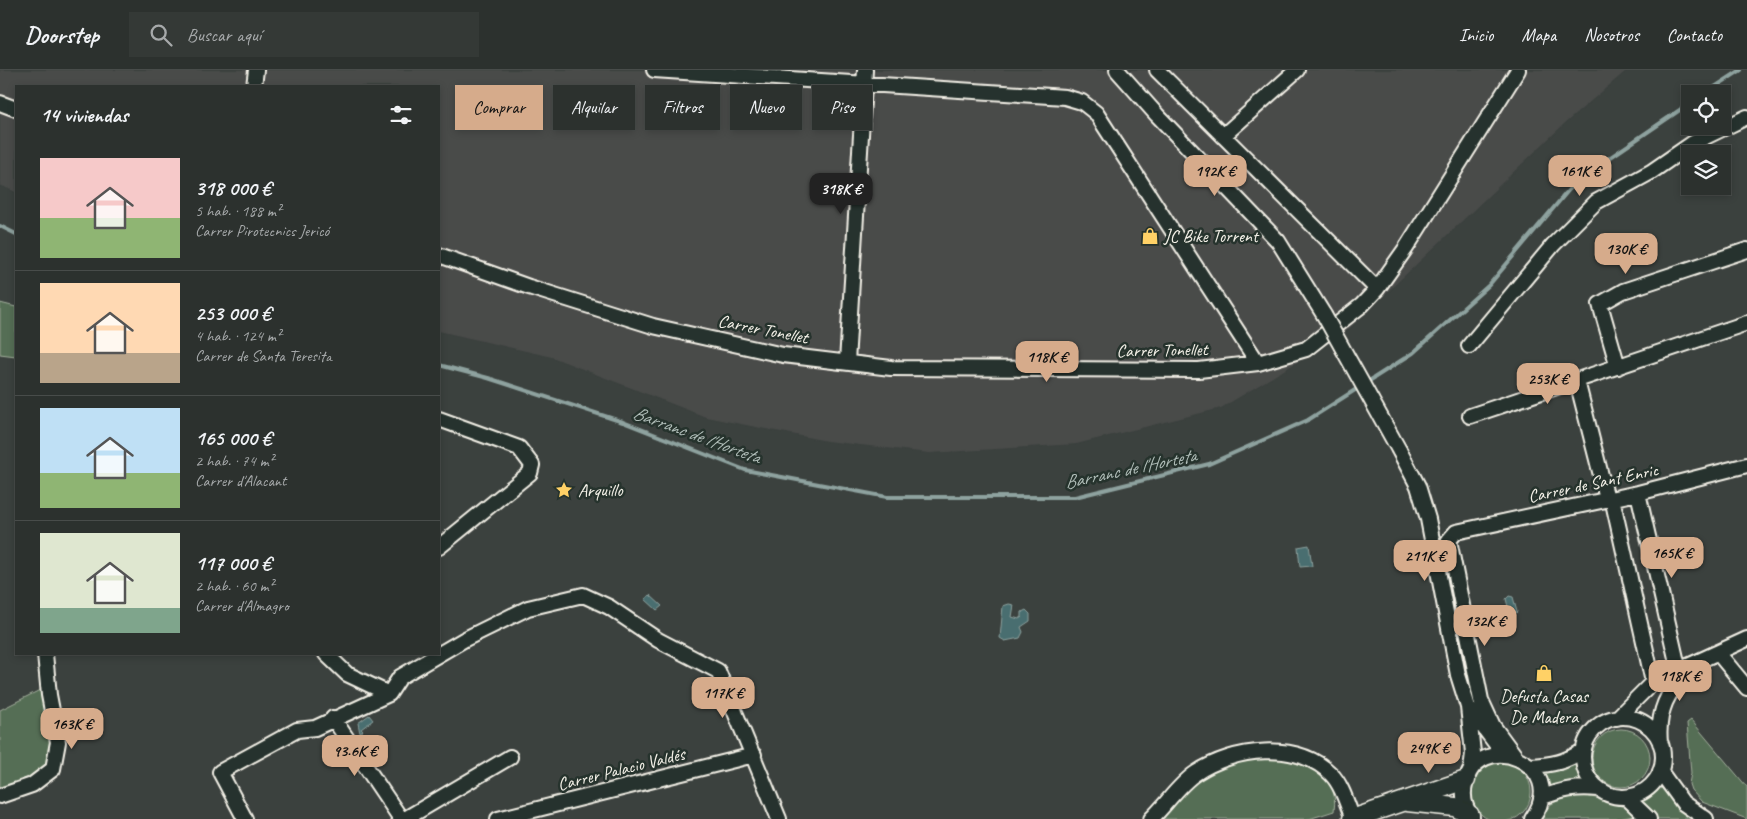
<!DOCTYPE html>
<html lang="es">
<head>
<meta charset="utf-8">
<style>
	body { margin:0; font-family:Caveat,sans-serif; background:#343936; color:#f1f3f6; height:100vh; display:flex; flex-direction:column; font-size:19px; white-space:nowrap }
	* { box-sizing:border-box; margin:0 }
	p { font-size:16px; color:#a6a9aa }
	.icon { flex:none; width:28px; height:28px; fill:none; stroke:currentColor; stroke-width:2; stroke-linecap:round; stroke-linejoin:round }
	.map { position:relative; flex:1; overflow:hidden }
	.drawer { position:absolute; left:15px; top:15px; width:425px; height:570px; display:flex; flex-direction:column; background:#2c312e; border-radius:0px; box-shadow:0 2px 8px #0003,0 0 0 1px #484c4a }
	.drawer>* { flex:none }
	.hud { position:absolute; left:455px; top:15px; width:475px; height:45px; display:flex; gap:10px }
	.controls { position:absolute; left:1681px; top:15px; display:grid; gap:10px }
	.controls a { display:grid; place-items:center; width:50px; height:50px; border-radius:0px; background:#2c312e; box-shadow:0 2px 8px #0003,0 0 0 1px #484c4a; font-size:25px }
	.price { position:absolute; translate:-50% -42px; padding:0 11px; border-radius:10px; background:#d6ab8b; color:#111; font-size:16px; line-height:32px; filter:drop-shadow(0 1px 2px #0008) }
	.price::after { content:''; position:absolute; left:50%; top:30px; width:15px; height:11px; margin-left:-8px; background:inherit; clip-path:polygon(0 0,100% 0,50% 100%) }
	.price.selected { background:#222; color:#fff }
	ul { padding:0; list-style:none }
	li { display:flex; align-items:center; gap:15px; height:125px; padding:0 25px }
	li+li { border-top:1px solid #484c4a }
	li span { display:grid; place-items:center; flex:none; width:140px; height:100px; border-radius:0px; color:#555 }
	li>.icon { margin-inline-start:auto }
	span .icon { width:60px; height:60px; fill:#fffc; stroke-width:1 }
	li b { font-size:21px }
	h2 { display:flex; justify-content:space-between; align-items:center; height:60px; padding:0 25px; font-size:21px }
	.pill { padding:0 18px; border-radius:0px; background:#2c312e; box-shadow:0 2px 8px #0003,0 0 0 1px #484c4a; font-size:18px; line-height:45px }
	.pill.selected { background:#d6ab8b; color:#111 }
	header { display:flex; align-items:center; gap:30px; box-sizing:border-box; height:70px; padding:0 25px; background:#2c312e; border-bottom:1px solid #484c4a }
	header strong { font-size:24px }
	nav { display:flex; gap:28px; margin-inline-start:auto; font-size:18px }
	.search { width:350px; height:45px; background:#343936; display:flex; align-items:center; gap:12px; box-sizing:border-box; padding:0 18px; border-radius:0px; color:#a6a9aa; font-size:19px }
	.map>svg:first-child { display:block }
	.built { fill:#4a4b4a }
	.green { fill:#556e54; stroke:#a4b09e }
	.water { fill:#4a6e6f; stroke:#8ea29f }
	.lines { fill:none; stroke-linecap:round; stroke-linejoin:round }
	.stream { stroke:#8ea29f; stroke-width:4 }
	.minor-casing { stroke:#f4f1e8; stroke-width:18 }
	.major-casing { stroke:#f4f1e8; stroke-width:21 }
	.minor { stroke:#26332d; stroke-width:14 }
	.major { stroke:#26332d; stroke-width:18 }
	.minor-bridge-casing { stroke:#f4f1e8; stroke-width:18; stroke-linecap:butt }
	.minor-bridge { stroke:#26332d; stroke-width:14 }
	.labels { text-anchor:middle; stroke-width:5; stroke-linejoin:round; paint-order:stroke }
	.poi-label { font-size:18px; fill:#f4f1e8; stroke:#26332d; text-anchor:start }
	.street-label { font-size:18px; fill:#f4f1e8; stroke:#26332d }
	.water-label { font-size:19px; font-style:italic; fill:#b0bdb8; stroke:#26332d }
</style>
</head>
<body>
<header>
<strong>Doorstep</strong>
<div class="search"><svg class="icon" aria-label="search" viewBox="0 0 24 24"><circle cx="10" cy="10" r="6"/><path d="M15 15l6 6"/></svg>Buscar aquí</div>
<nav><a>Inicio</a><a>Mapa</a><a>Nosotros</a><a>Contacto</a></nav>
</header>
<div class="map">
<svg width="1747" height="749" viewBox="0 0 1747 749">
	<rect width="100%" height="100%" fill="#3b413e"/>
	<filter id="ink" filterUnits="userSpaceOnUse"><feTurbulence type="fractalNoise" baseFrequency=".02" numOctaves="2"/><feDisplacementMap in="SourceGraphic" scale="10" xChannelSelector="R" yChannelSelector="G"/><feConvolveMatrix kernelMatrix="1 2 1 2 8 2 1 2 1" color-interpolation-filters="sRGB"/></filter>
	<g filter="url(#ink)">
		<path class="built" d="M0 0H1627L1565 53 1342 265 1221 338 1076 374 929 383 827 371 706 347 552 287 439 261V16H16V122L0 115Z"/>
		<path class="green" d="M0 233 16 237V286L0 284Z
			M44 618C49 641 63 684 43 702 33 711 13 716 0 721V640Z
			M1691 650 1747 717V749L1702 732 1691 720 1689 714 1691 703 1687 653Z
			M1592 688a29 29 0 1 1 58 0a29 29 0 1 1-58 0Z
			M1273 688C1303 695 1340 700 1334 741L1309 749H1157L1205 704 1238 689Z
			M1576 691 1581 710 1564 712 1546 720 1542 702 1564 700Z
			M1471 722a30 30 0 1 1 60 0a30 30 0 1 1-60 0Z
			M1660 717 1688 747 1691 749H1656L1641 731Z
			M1571 725C1592 725 1620 733 1638 745L1618 749H1540L1551 734Z"/>
		<path class="water" d="M1309 475 1312 496 1300 497 1298 477Z
			M650 525 662 536 657 540 645 529Z
			M1509 526 1513 527 1517 542 1514 545 1510 544 1506 529Z
			M1009 534 1014 535 1012 547 1019 549 1022 547V542L1026 540 1030 544V551L1021 557 1023 562 1020 568 1005 571 1000 568 1003 536Z
			M369 645 373 650 361 659 363 661 360 663 358 653Z"/>
		<g class="lines">
			<path class="stream" d="M1704 24 1741 0
				M0 156 16 164
				M439 295 488 308 623 352 745 400 887 427H1075L1209 394 1308 350 1413 283 1489 215 1577 110 1690 33"/>
			<g class="minor-casing">
				<path id="minor" d="M654 0 1065 27 1082 32 1096 43 1258 293
					M1117 0 1157 45 1278 171 1324 245
					M1157 0 1377 219
					M254 16 256 0
					M0 33 16 39
					M1223 66 1297 0
					M439 185 529 217 653 256 783 285 891 298 1199 300 1258 293 1306 279 1362 235 1377 219 1406 178 1518 0
					M1469 276 1553 175 1596 132 1651 102 1693 73 1747 47
					M847 292 865 0
					M1618 297 1600 234 1623 221 1747 180
					M1577 311 1607 429
					M1470 346 1747 253
					M439 349 519 378 532 395 530 403 439 477
					M1399 380 1418 416 1428 449 1458 605 1468 637 1473 683 1471 700
					M1638 423 1679 601
					M1612 428 1653 612
					M1718 583 1747 618
					M326 584 347 604 389 624
					M1470 639 1496 674
					M1583 687a40 40 0 1 1 80 0a40 40 0 1 1-80 0Z
					M333 648 401 749
					M1617 648 1653 612 1747 569
					M1660 673C1657 642 1667 620 1690 600
					M1515 686 1493 656 1481 630 1449 470 1456 462 1638 423 1747 395
					M1530 696C1552 695 1566 692 1584 680
					M1660 701 1683 733 1706 749
					M0 726 32 715 53 699 58 672 49 625 45 584
					M1626 727 1649 749
					M1541 728C1562 719 1577 717 1599 719
					M1472 748C1465 738 1462 727 1465 715 1477 656 1572 693 1532 749
					M245 749 220 702 297 660 315 658 389 624 400 607 465 569 528 538 583 525 609 537 658 570 718 601 779 749
					M405 749 510 687
					M498 749 754 685
					M1151 749C1166 735 1179 714 1196 703 1233 678 1297 670 1331 704 1342 715 1347 734 1353 749"/>
			</g>
			<g class="major-casing">
				<path id="major" d="M1407 732 1455 737 1470 745
					M1352 749 1466 710"/>
			</g>
			<use href="#minor" class="minor"/>
			<use href="#major" class="major"/>
			<g class="minor-bridge-casing">
				<path id="minor-bridge" d="M1324 245 1399 380"/>
			</g>
			<use href="#minor-bridge" class="minor-bridge"/>
		</g>
	</g>
	<defs>
		<g id="shop-bare" transform="scale(1.35)"><path d="M-5-2.5h2.3a2.7 3.5 0 0 1 5.4 0H5L5.5 6h-11ZM-1.5-2.5h3a1.5 2.3 0 0 0-3 0Z" fill="#ffd166" stroke="#26332d" stroke-width="2.5" paint-order="stroke"/></g>
		<g id="sight-bare" transform="scale(1.35)"><path d="M0-6L1.8-2.2L6-1.7L2.9 1.2L3.7 5.4L0 3.3L-3.7 5.4L-2.9 1.2L-6-1.7L-1.8-2.2Z" fill="#ffd166" stroke="#26332d" stroke-width="2.5" paint-order="stroke"/></g>
	</defs>
	<g fill-rule="evenodd">
		<use href="#shop-bare" x="1150" y="166"/>
		<use href="#sight-bare" x="564" y="420"/>
		<use href="#shop-bare" x="1544" y="603"/>
	</g>
	<g class="labels">
		<g class="poi-label">
			<text x="1164" y="172">JC Bike Torrent</text>
			<text x="578" y="426">Arquillo</text>
			<text x="1544" y="632" text-anchor="middle">Defusta Casas<tspan x="1544" dy="21">De Madera</tspan></text>
		</g>
		<g class="street-label">
			<text transform="translate(763 259) rotate(11)" y="6">Carrer Tonellet</text>
			<text transform="translate(1162 280) rotate(-1)" y="6">Carrer Tonellet</text>
			<text transform="translate(1593 413) rotate(-12)" y="6">Carrer de Sant Enric</text>
			<text transform="translate(621 699) rotate(-14)" y="6">Carrer Palacio Valdés</text>
		</g>
		<g class="water-label">
			<text transform="translate(697 364) rotate(20)" y="7">Barranc de l'Horteta</text>
			<text transform="translate(1130 398) rotate(-12)" y="7">Barranc de l'Horteta</text>
		</g>
	</g>
</svg>
<div class="controls">
<a><svg class="icon" aria-label="locate" viewBox="0 0 24 24"><circle cx="12" cy="12" r="6"/><path d="M12 2v4M12 18v4M2 12h4M18 12h4"/></svg></a>
<a><svg class="icon" aria-label="layers" viewBox="0 0 24 24"><path d="M12 4l9 5-9 5-9-5zM3 14l9 5 9-5"/></svg></a>
</div>
<b class="price" style="left:1215px;top:127px">192K €</b>
<b class="price" style="left:1580px;top:127px">161K €</b>
<b class="price selected" style="left:841px;top:145px">318K €</b>
<b class="price" style="left:1626px;top:205px">130K €</b>
<b class="price" style="left:1047px;top:313px">118K €</b>
<b class="price" style="left:1548px;top:335px">253K €</b>
<b class="price" style="left:1672px;top:509px">165K €</b>
<b class="price" style="left:1425px;top:512px">211K €</b>
<b class="price" style="left:1485px;top:577px">132K €</b>
<b class="price" style="left:1680px;top:632px">118K €</b>
<b class="price" style="left:723px;top:649px">117K €</b>
<b class="price" style="left:72px;top:680px">163K €</b>
<b class="price" style="left:1429px;top:704px">249K €</b>
<b class="price" style="left:355px;top:707px">93.6K €</b>
<div class="hud">
<a class="pill selected">Comprar</a>
<a class="pill">Alquilar</a>
<a class="pill">Filtros</a>
<a class="pill">Nuevo</a>
<a class="pill">Piso</a>
</div>
<section class="drawer">
<h2>14 viviendas<svg class="icon" aria-label="filters" viewBox="0 0 24 24"><path d="M4 7h16M4 17h16"/><circle cx="9" cy="7" r="2"/><circle cx="15" cy="17" r="2"/></svg></h2>
<ul>
<li><span style="background:linear-gradient(#f6c9c9 60%,#8fb573 0)"><svg class="icon" aria-label="home" viewBox="0 0 24 24"><path d="M3 11l9-7 9 7M6 9v11h12V9"/></svg></span><div><b>318 000 €</b><p>5 hab. · 188 m²</p><p>Carrer Pirotecnics Jericó</p></div></li>
<li><span style="background:linear-gradient(#ffd9b3 70%,#b9a48a 0)"><svg class="icon" aria-label="home" viewBox="0 0 24 24"><path d="M3 11l9-7 9 7M6 9v11h12V9"/></svg></span><div><b>253 000 €</b><p>4 hab. · 124 m²</p><p>Carrer de Santa Teresita</p></div></li>
<li><span style="background:linear-gradient(#bfe0f5 65%,#8fb573 0)"><svg class="icon" aria-label="home" viewBox="0 0 24 24"><path d="M3 11l9-7 9 7M6 9v11h12V9"/></svg></span><div><b>165 000 €</b><p>2 hab. · 74 m²</p><p>Carrer d'Alacant</p></div></li>
<li><span style="background:linear-gradient(#dfe7d0 75%,#7fa58c 0)"><svg class="icon" aria-label="home" viewBox="0 0 24 24"><path d="M3 11l9-7 9 7M6 9v11h12V9"/></svg></span><div><b>117 000 €</b><p>2 hab. · 60 m²</p><p>Carrer d'Almagro</p></div></li>
</ul>
</section>
</div>
</body>
</html>
